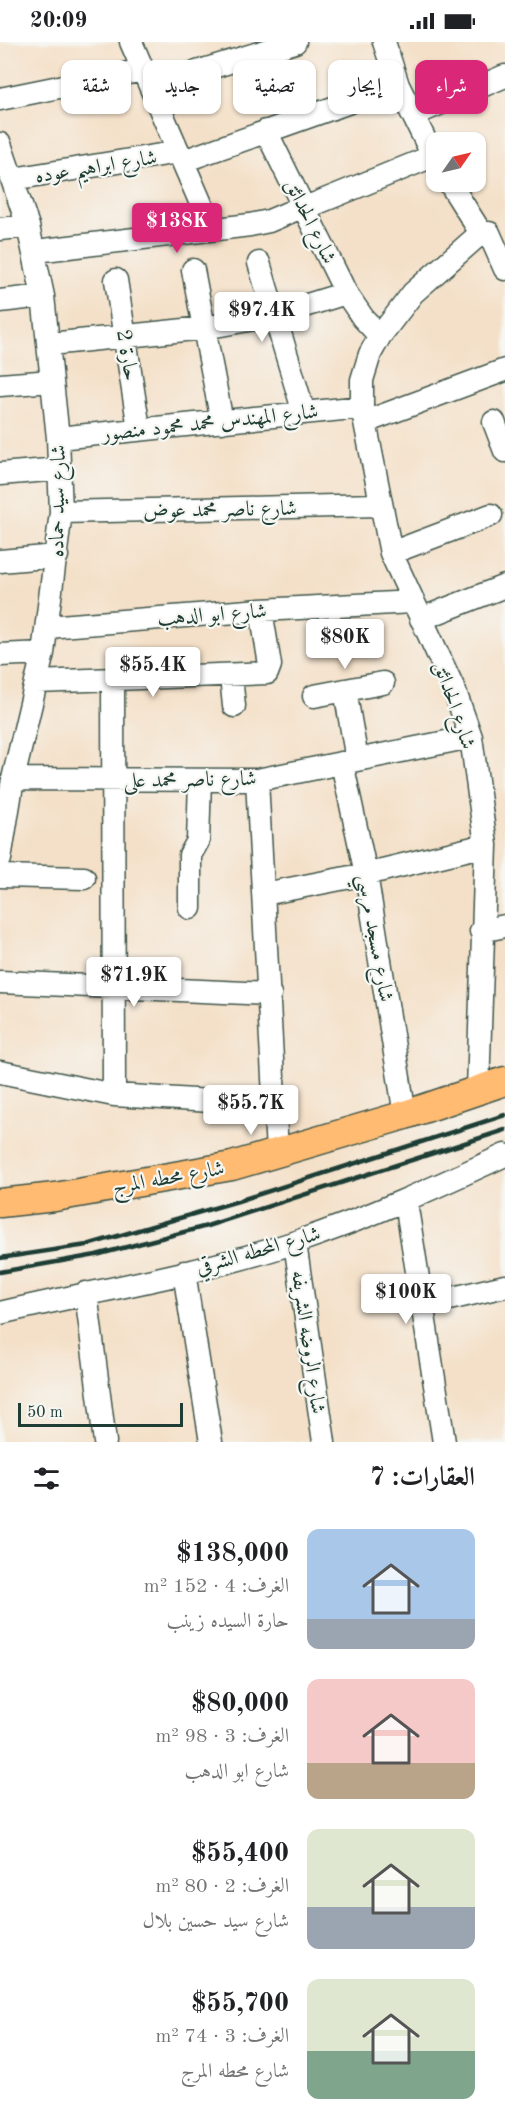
<!DOCTYPE html>
<html lang="ar">
<head>
<meta charset="utf-8">
<style>
	body { margin:0; font-family:"Old Standard TT",Amiri,serif; background:#f6f6f6; color:#202124; direction:rtl; height:100vh; display:flex; flex-direction:column; font-size:22px; white-space:nowrap }
	* { box-sizing:border-box; margin:0 }
	p { font-size:20px; color:#757577 }
	.icon { flex:none; width:33px; height:33px; fill:none; stroke:currentColor; stroke-width:2; stroke-linecap:round; stroke-linejoin:round }
	.map { position:relative; height:1400px; overflow:hidden; direction:ltr }
	.details { display:flex; flex-direction:column; background:#fff; flex:1 }
	.details>* { flex:none }
	.banner { position:absolute; left:18px; top:18px; width:470px; height:54px; direction:rtl; display:flex; gap:12px }
	.needle { width:39px; rotate:56deg }
	.tools { position:absolute; left:426px; top:90px; display:grid; gap:12px }
	.tools a { display:grid; place-items:center; width:60px; height:60px; border-radius:12px; background:#fff; box-shadow:0 2px 4px #0004; font-size:30px }
	.scale { position:absolute; left:18px; bottom:15px; width:165px; box-sizing:border-box; padding-left:6px; border:3px solid #1f3d34; border-top:0; font-size:16px; line-height:21px; white-space:nowrap; color:#1f3d34; -webkit-text-stroke:4px #f6f6f2; paint-order:stroke }
	.price { position:absolute; translate:-50% -51px; padding:0 14px; border-radius:6px; background:#fff; color:#222; font-size:20px; line-height:39px; filter:drop-shadow(0 2px 3px #0008) }
	.price::after { content:''; position:absolute; left:50%; top:36px; width:18px; height:14px; margin-left:-9px; background:inherit; clip-path:polygon(0 0,100% 0,50% 100%) }
	.price.current { background:#db2777; color:#fff }
	ul { padding:0; list-style:none }
	li { display:flex; align-items:center; gap:18px; height:150px; padding:0 30px }
	li span { display:grid; place-items:center; flex:none; width:168px; height:120px; border-radius:12px; color:#555 }
	li>.icon { margin-inline-start:auto }
	span .icon { width:72px; height:72px; fill:#fffc; stroke-width:1 }
	li b { font-size:26px }
	h2 { display:flex; justify-content:space-between; align-items:center; height:72px; padding:0 30px; font-size:26px }
	.tag { padding:0 21px; border-radius:12px; background:#fff; box-shadow:0 2px 4px #0004; font-size:21px; line-height:54px }
	.tag.current { background:#db2777; color:#fff }
	.status { display:flex; justify-content:space-between; align-items:center; height:42px; padding:0 30px; background:#fff; direction:ltr }
	.status svg { height:16px; fill:currentColor }
	.map>svg:first-child { display:block }
	.lines { fill:none; stroke-linecap:round; stroke-linejoin:round }
	.minor-casing { stroke:#3f554a; stroke-width:25 }
	.major-casing { stroke:#3f554a; stroke-width:31 }
	.minor { stroke:#fff; stroke-width:22 }
	.major { stroke:#ffbb71; stroke-width:28 }
	.rail { stroke:#1f3d34; stroke-width:4.5 }
	.labels { text-anchor:middle; stroke-width:4.5; stroke-linejoin:round; paint-order:stroke }
	.street-label { font-size:21px; fill:#1f3d34; stroke:#f6f6f2 }
</style>
</head>
<body>
<div class="status"><b>20:09</b><svg viewBox="0 0 49 12"><path d="M0 12V9h3v3zM5 12V6h3v6zM10 12V3h3v9zM15 12V0h3v12zM26 1h20v11H26zM47 4h2v5h-2z"/></svg></div>
<div class="map">
<svg width="505" height="1400" viewBox="0 0 505 1400">
	<rect width="100%" height="100%" fill="#f6f6f2"/>
	<filter id="ink" filterUnits="userSpaceOnUse"><feTurbulence type="fractalNoise" baseFrequency=".0167" numOctaves="2"/><feDisplacementMap in="SourceGraphic" scale="12" xChannelSelector="R" yChannelSelector="G"/><feConvolveMatrix kernelMatrix="1 2 1 2 8 2 1 2 1" color-interpolation-filters="sRGB"/></filter>
	<filter id="wash" filterUnits="userSpaceOnUse"><feTurbulence type="fractalNoise" baseFrequency=".008" numOctaves="4" result="noise"/><feDisplacementMap in="SourceGraphic" scale="24" xChannelSelector="R" yChannelSelector="G"/><feGaussianBlur stdDeviation="1.35" result="paint"/><feColorMatrix in="noise" values="0 0 0 0 0 0 0 0 0 0 0 0 0 0 0 0 0 1.4 0 .05"/><feComposite in="paint" operator="in"/></filter>
	<g filter="url(#wash)">
		<rect width="100%" height="100%" fill="#f4e0c8"/>
	</g>
	<g filter="url(#ink)">
		<g class="lines">
			<g class="minor-casing">
				<path id="minor" d="M131 0 212 187
					M384 0 398 43 436 120
					M151 44 295 0
					M0 57 143 28
					M413 73 505 34
					M266 89 346 251 363 276 380 294
					M0 102 28 184 43 254 58 396 61 470 43 611 13 737 0 817
					M183 119 398 43
					M13 137 179 110
					M449 140 481 191H489L505 227
					M305 166 433 114
					M0 187 28 184
					M36 209 250 183 269 179 304 164
					M259 221 304 371
					M193 228 222 380
					M116 238 139 387
					M0 259 43 254
					M50 302 204 286 275 273 346 251
					M0 343 52 339
					M365 380 505 328
					M494 380 505 409
					M58 396 362 365
					M0 432 60 427
					M61 470 379 463
					M391 511 491 473
					M0 519 57 514
					M421 577 505 544
					M47 585 261 568 413 560
					M0 613 43 611
					M231 634 234 664
					M113 637 114 1053
					M37 640 267 631 270 623 261 568
					M345 648 357 718
					M314 654 383 641
					M342 721 366 832 405 1073
					M13 737 257 738 471 695
					M257 738 277 1110
					M0 834 84 836
					M264 852 366 832 486 803
					M190 866V813L198 799 200 739
					M481 889 505 884
					M0 940 270 952
					M0 1030 114 1053 275 1063
					M478 1048 486 803 471 695 454 647 391 511 362 365V338L370 312 380 294 413 251 481 191
					M406 1160 444 1400
					M295 1201 324 1400
					M184 1230 211 1400
					M86 1251 105 1400
					M423 1263 505 1244
					M0 1271C98 1248 200 1232 296 1200 368 1176 436 1145 505 1113"/>
			</g>
			<g class="major-casing">
				<path id="major" d="M0 1161 55 1155 232 1124 405 1073 505 1039"/>
			</g>
			<use href="#minor" class="minor"/>
			<use href="#major" class="major"/>
			<path class="rail" d="M0 1216 87 1203 238 1159 505 1073
				M0 1230 96 1213 207 1184 505 1088"/>
		</g>
	</g>
	<g class="labels">
		<g class="street-label">
			<text transform="translate(96 124) rotate(-9)" y="7">شارع ابراهيم عوده</text>
			<text transform="translate(311 179) rotate(64)" y="7">شارع الحدائق</text>
			<text transform="translate(128 313) rotate(81)" y="7">حارة 2</text>
			<text transform="translate(210 380) rotate(-6)" y="7">شارع المهندس محمد محمود منصور</text>
			<text transform="translate(57 459) rotate(-89)" y="7">شارع سيد حماده</text>
			<text transform="translate(220 467) rotate(-1)" y="7">شارع ناصر محمد عوض</text>
			<text transform="translate(212 572) rotate(-4)" y="7">شارع ابو الدهب</text>
			<text transform="translate(455 663) rotate(71)" y="7">شارع الحدائق</text>
			<text transform="translate(190 737) rotate(-1)" y="7">شارع ناصر محمد على</text>
			<text transform="translate(376 896) rotate(80)" y="7">شارع مسجد مرسي</text>
			<text transform="translate(168 1135) rotate(-10)" y="7">شارع محطه المرج</text>
			<text transform="translate(258 1208) rotate(-16)" y="7">شارع المحطه الشرقي</text>
			<text transform="translate(309 1300) rotate(82)" y="7">شارع الروضه الشريفه</text>
		</g>
	</g>
</svg>
<div class="tools">
<a><svg class="needle" viewBox="-14 -14 28 28"><path d="M0-13l5 13h-10z" fill="#e53935"/><path d="M0 13l5-13h-10z" fill="#757577"/></svg></a>
</div>
<div class="scale">50 m</div>
<b class="price current" style="left:177px;top:212px">$138K</b>
<b class="price" style="left:262px;top:301px">$97.4K</b>
<b class="price" style="left:345px;top:628px">$80K</b>
<b class="price" style="left:153px;top:656px">$55.4K</b>
<b class="price" style="left:134px;top:966px">$71.9K</b>
<b class="price" style="left:251px;top:1094px">$55.7K</b>
<b class="price" style="left:406px;top:1283px">$100K</b>
<div class="banner">
<a class="tag current">شراء</a>
<a class="tag">إيجار</a>
<a class="tag">تصفية</a>
<a class="tag">جديد</a>
<a class="tag">شقة</a>
</div>
</div>
<section class="details">
<h2>العقارات: 7<svg class="icon" aria-label="filters" viewBox="0 0 24 24"><path d="M4 7h16M4 17h16"/><circle cx="9" cy="7" r="2"/><circle cx="15" cy="17" r="2"/></svg></h2>
<ul>
<li><span style="background:linear-gradient(#a9c7e8 75%,#9aa5b1 0)"><svg class="icon" aria-label="home" viewBox="0 0 24 24"><path d="M3 11l9-7 9 7M6 9v11h12V9"/></svg></span><div><b>$138,000</b><p>الغرف: 4 · 152 m²</p><p>حارة السيده زينب</p></div></li>
<li><span style="background:linear-gradient(#f6c9c9 70%,#b9a48a 0)"><svg class="icon" aria-label="home" viewBox="0 0 24 24"><path d="M3 11l9-7 9 7M6 9v11h12V9"/></svg></span><div><b>$80,000</b><p>الغرف: 3 · 98 m²</p><p>شارع ابو الدهب</p></div></li>
<li><span style="background:linear-gradient(#dfe7d0 65%,#9aa5b1 0)"><svg class="icon" aria-label="home" viewBox="0 0 24 24"><path d="M3 11l9-7 9 7M6 9v11h12V9"/></svg></span><div><b>$55,400</b><p>الغرف: 2 · 80 m²</p><p>شارع سيد حسين بلال</p></div></li>
<li><span style="background:linear-gradient(#dfe7d0 60%,#7fa58c 0)"><svg class="icon" aria-label="home" viewBox="0 0 24 24"><path d="M3 11l9-7 9 7M6 9v11h12V9"/></svg></span><div><b>$55,700</b><p>الغرف: 3 · 74 m²</p><p>شارع محطه المرج</p></div></li>
</ul>
</section>
</body>
</html>
